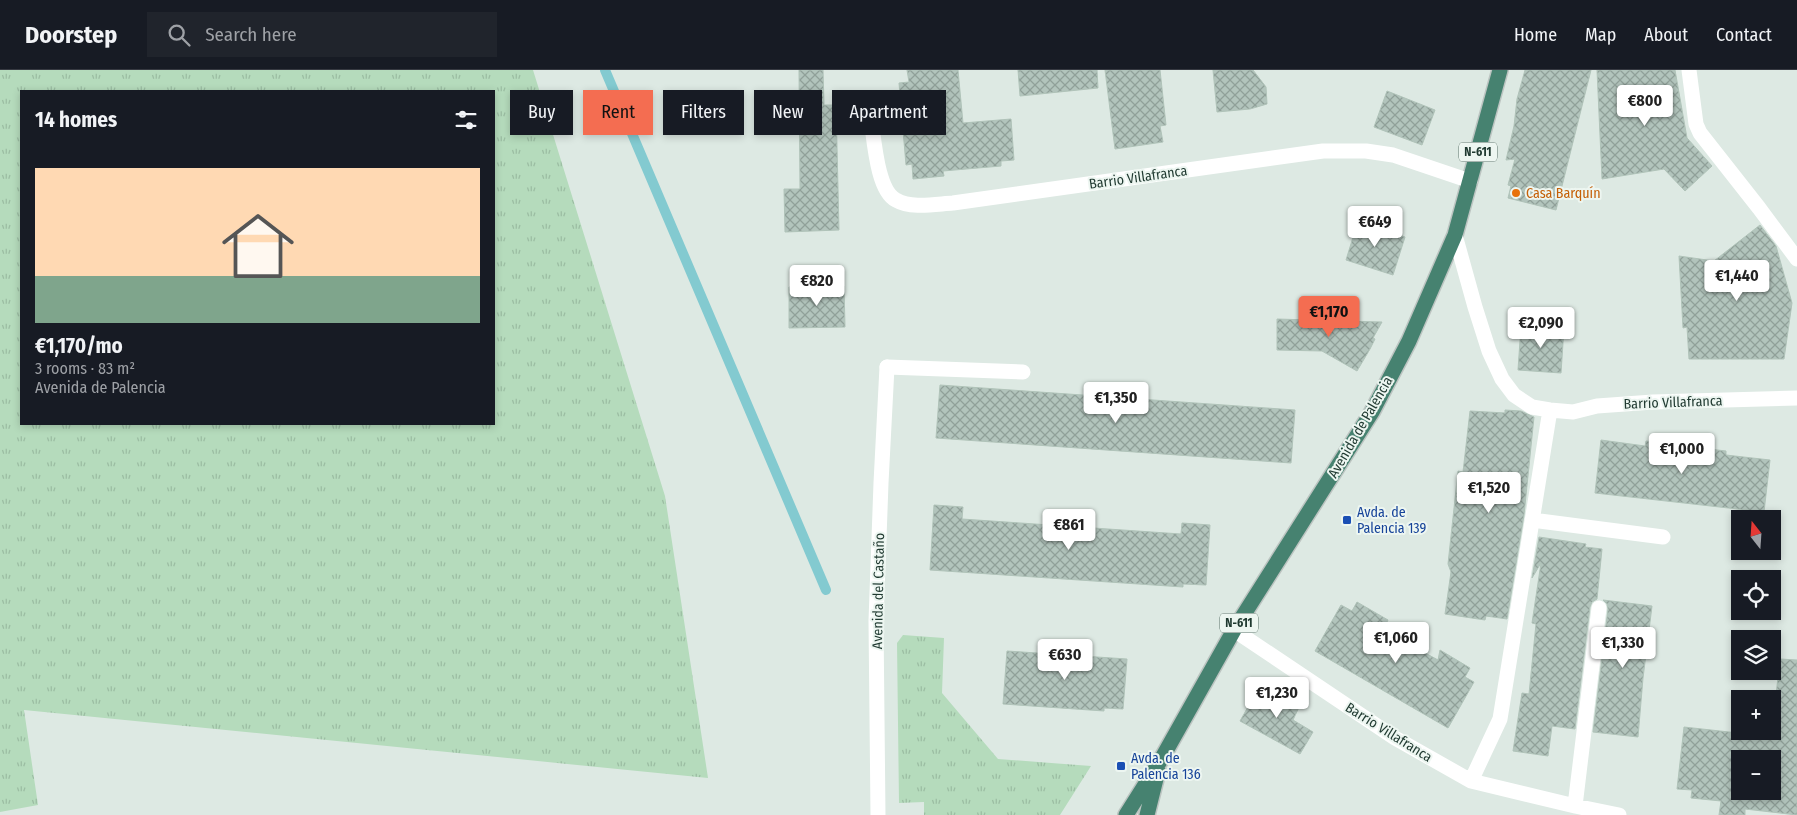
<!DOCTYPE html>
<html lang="en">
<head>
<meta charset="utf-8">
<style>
	body { margin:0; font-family:"Fira Sans Condensed",sans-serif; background:#20242c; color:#f1f3f6; height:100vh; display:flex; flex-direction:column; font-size:19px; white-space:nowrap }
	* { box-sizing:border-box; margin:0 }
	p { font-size:16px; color:#9ea1a6 }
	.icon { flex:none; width:28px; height:28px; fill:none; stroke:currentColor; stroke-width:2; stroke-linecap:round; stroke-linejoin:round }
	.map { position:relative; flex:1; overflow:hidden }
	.drawer { position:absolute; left:20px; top:20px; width:475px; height:335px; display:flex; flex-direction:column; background:#171b24; border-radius:0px; box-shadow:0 2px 8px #0003 }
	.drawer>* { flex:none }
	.guide { position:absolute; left:510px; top:20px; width:475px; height:45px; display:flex; gap:10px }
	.needle { width:32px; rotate:343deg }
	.tools { position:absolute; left:1731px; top:440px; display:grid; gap:10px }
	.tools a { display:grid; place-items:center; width:50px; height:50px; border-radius:0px; background:#171b24; box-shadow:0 2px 8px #0003; font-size:25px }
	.price { position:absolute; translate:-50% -42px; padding:0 11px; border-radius:5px; background:#fff; color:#222; font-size:16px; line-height:32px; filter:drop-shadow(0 1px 2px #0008) }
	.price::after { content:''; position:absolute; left:50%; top:30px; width:15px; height:11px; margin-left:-8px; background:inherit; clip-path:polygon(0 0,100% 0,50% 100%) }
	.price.active { background:#f46d51; color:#111 }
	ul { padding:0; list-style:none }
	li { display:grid; align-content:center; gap:10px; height:265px; padding:0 15px }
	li+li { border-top:1px solid #363941 }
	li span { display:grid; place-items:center; height:155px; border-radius:0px; color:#555 }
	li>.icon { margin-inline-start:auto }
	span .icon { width:90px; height:90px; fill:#fffc; stroke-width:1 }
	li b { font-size:21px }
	h2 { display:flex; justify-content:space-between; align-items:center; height:60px; padding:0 15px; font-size:21px }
	.chip { padding:0 18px; border-radius:0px; background:#171b24; box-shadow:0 2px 8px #0003; font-size:18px; line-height:45px }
	.chip.active { background:#f46d51; color:#111 }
	header { display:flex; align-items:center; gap:30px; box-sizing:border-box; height:70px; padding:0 25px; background:#171b24; border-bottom:1px solid #363941 }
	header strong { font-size:24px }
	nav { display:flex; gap:28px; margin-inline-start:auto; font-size:18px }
	.search { width:350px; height:45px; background:#20242c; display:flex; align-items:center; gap:12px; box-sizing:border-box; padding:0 18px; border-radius:0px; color:#9ea1a6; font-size:19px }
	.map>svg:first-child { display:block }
	.grass { fill:url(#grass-tufts); fill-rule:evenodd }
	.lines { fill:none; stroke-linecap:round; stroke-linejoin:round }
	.stream { stroke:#83cad0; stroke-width:10 }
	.building { fill:url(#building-cross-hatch); stroke:#b0c3b9; fill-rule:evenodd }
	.trunk-casing { stroke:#bcc4c1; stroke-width:18 }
	.service { stroke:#fff; stroke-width:15 }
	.minor { stroke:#fff; stroke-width:15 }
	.trunk { stroke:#468270; stroke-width:15 }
	.food-dot { fill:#e8710a; stroke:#edf6f1; stroke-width:2 }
	.transit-dot { fill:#1a4fb4; stroke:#edf6f1; stroke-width:2 }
	.labels { text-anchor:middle; stroke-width:4; stroke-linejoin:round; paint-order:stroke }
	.shield { fill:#edf6f1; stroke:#5d726a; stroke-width:1 }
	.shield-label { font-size:12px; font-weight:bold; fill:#1f3930 }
	.street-label { font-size:14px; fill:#1f3930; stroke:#edf6f1 }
	.food-label { font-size:14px; fill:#c56008; stroke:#edf6f1; text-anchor:start }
	.transit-label { font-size:14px; fill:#164399; stroke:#edf6f1; text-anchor:start }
</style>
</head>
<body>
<header>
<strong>Doorstep</strong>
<div class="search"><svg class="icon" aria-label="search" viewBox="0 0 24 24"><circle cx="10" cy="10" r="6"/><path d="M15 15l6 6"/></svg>Search here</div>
<nav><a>Home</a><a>Map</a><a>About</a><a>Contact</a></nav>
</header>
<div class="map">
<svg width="1797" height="745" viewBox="0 0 1797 745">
	<defs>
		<pattern id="grass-tufts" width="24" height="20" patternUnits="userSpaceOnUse" patternTransform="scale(1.25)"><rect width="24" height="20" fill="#b5dbbc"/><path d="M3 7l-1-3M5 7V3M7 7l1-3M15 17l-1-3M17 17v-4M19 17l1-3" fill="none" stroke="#9bbda2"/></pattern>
		<pattern id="building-cross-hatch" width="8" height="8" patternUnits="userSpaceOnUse" patternTransform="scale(1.25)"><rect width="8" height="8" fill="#b2c4bc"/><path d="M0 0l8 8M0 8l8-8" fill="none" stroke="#90a099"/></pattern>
	</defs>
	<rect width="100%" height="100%" fill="#dde9e3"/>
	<path class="grass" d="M0 0H533L665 426 708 708 24 640 38 735 0 742ZM21 21H494V354H21Z
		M903 565 944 568 942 623 998 689 1091 696 1060 745H924V732L899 733 897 573Z"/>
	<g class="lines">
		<path class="stream" d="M605 0 826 520"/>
	</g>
	<path class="building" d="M799 0H823L824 35H836L839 160 785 162 784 119H800Z
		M907 0H958L963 53 1011 49 1014 90 1001 91V96L943 101 944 106 913 109 912 94 906 95 899 13 909 12Z
		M1018 0H1097L1098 18 1020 26Z
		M1105 0H1160L1166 55 1160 56 1163 72 1115 79Z
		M1213 0H1253L1266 17 1267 34 1250 39 1217 42Z
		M1525 0H1591L1556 140 1508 128 1511 116 1508 115 1515 89 1506 90 1514 56 1517 29Z
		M1597 0H1675L1687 68 1712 96 1685 121 1664 99 1602 109Z
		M1387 21 1435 40 1422 75 1374 57Z
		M1358 151 1405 167 1393 205 1346 190Z
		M1760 155 1776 176 1792 233 1784 289H1689L1687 257 1683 258 1679 186 1714 191Z
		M844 216 845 257 789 258V217Z
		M1277 249 1342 251 1382 252 1373 268 1375 269 1370 279 1357 301 1322 281 1277 280Z
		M1521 256 1564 258 1561 303 1518 300Z
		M940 315 1295 340 1291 393 936 368Z
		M1505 340 1521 341 1534 347 1524 445 1507 549 1486 546 1485 550 1445 544 1451 502 1448 494 1458 401 1463 402 1470 341 1505 343Z
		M1601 370 1645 376 1646 371 1683 376 1726 381V385L1770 390 1764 442 1595 423Z
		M934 435 963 437 962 449 1181 464 1182 453 1210 455 1206 515 1183 514V517L930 500Z
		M1539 467 1586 474 1585 477 1602 479 1597 529 1592 532 1590 537 1575 659 1552 656 1548 686 1513 681 1522 623 1529 624 1536 554 1532 553 1541 493 1532 508Z
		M1603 530 1652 536 1643 608 1638 667 1593 662 1608 539 1607 534Z
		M1357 532 1388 550 1383 560 1438 590 1440 580 1470 598 1465 607 1474 612 1448 658 1315 581 1341 535 1352 541Z
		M1007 581 1127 589 1123 639 1104 638V641L1003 634Z
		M1780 589 1797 590V745L1745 739V745H1719L1721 731 1691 728 1692 720 1677 719 1684 657 1738 663 1739 655 1740 661H1772ZM1740 689H1772V721H1740Z
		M1261 614 1300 635 1293 650 1313 662 1300 684 1240 651Z"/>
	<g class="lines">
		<g class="trunk-casing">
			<path id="trunk" d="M1126 745 1162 688 1234 560 1372 342 1409 271 1455 165 1500 0
				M1147 745 1158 701"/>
		</g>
		<path class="service" d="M887 297 1023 302"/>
		<path class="minor" d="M1689 0 1696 54 1700 63 1759 138 1797 189
			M870 43C874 64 876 120 896 130 911 139 936 134 953 133L1323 81H1366L1393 85 1470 111
			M1455 165 1475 237 1489 281 1502 309 1514 325 1532 337 1550 340 1573 342 1597 336 1653 332 1797 328
			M1532 450 1663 467
			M1234 560 1395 668 1471 711 1575 736 1619 745
			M1471 711 1500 649 1550 340
			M1575 736 1599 538
			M878 745 876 551 881 413 887 297"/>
		<use href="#trunk" class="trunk"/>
	</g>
	<circle class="food-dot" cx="1516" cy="123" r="5"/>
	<g class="transit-dot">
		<rect x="1342" y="445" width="10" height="10" rx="2.5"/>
		<rect x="1116" y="691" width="10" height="10" rx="2.5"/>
	</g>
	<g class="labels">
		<g class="shield">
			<rect x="1459" y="72.5" width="38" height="19" rx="4"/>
			<rect x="1220" y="543.5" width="38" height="19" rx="4"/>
		</g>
		<g class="shield-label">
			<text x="1478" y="86">N-611</text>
			<text x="1239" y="557">N-611</text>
		</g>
		<g class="street-label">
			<text transform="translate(1138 107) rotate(-8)" y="5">Barrio Villafranca</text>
			<text transform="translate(1673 332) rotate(-2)" y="5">Barrio Villafranca</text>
			<text transform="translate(1360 357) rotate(-60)" y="5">Avenida de Palencia</text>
			<text transform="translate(878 521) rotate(-89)" y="5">Avenida del Castaño</text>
			<text transform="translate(1389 662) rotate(32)" y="5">Barrio Villafranca</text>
		</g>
		<g class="food-label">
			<text x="1526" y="128">Casa Barquín</text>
		</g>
		<g class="transit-label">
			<text x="1357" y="447">Avda. de<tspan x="1357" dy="16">Palencia 139</tspan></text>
			<text x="1131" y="693">Avda. de<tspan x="1131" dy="16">Palencia 136</tspan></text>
		</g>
	</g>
</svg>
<div class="tools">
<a><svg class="needle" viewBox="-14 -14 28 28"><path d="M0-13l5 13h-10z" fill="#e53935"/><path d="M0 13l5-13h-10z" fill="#9ea1a6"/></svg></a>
<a><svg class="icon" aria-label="locate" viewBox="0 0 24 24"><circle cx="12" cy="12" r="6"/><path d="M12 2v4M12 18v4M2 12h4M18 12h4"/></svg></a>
<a><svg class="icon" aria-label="layers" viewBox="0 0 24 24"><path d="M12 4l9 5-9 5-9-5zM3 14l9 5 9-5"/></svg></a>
<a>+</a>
<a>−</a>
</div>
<b class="price" style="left:1645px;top:57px">€800</b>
<b class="price" style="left:1375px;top:178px">€649</b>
<b class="price" style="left:1737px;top:232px">€1,440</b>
<b class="price" style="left:817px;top:237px">€820</b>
<b class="price active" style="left:1329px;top:268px">€1,170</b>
<b class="price" style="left:1541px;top:279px">€2,090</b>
<b class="price" style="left:1116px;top:354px">€1,350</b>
<b class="price" style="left:1682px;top:405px">€1,000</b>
<b class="price" style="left:1489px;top:444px">€1,520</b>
<b class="price" style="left:1069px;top:481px">€861</b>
<b class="price" style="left:1396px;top:594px">€1,060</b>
<b class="price" style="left:1623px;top:599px">€1,330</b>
<b class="price" style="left:1065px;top:611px">€630</b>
<b class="price" style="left:1277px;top:649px">€1,230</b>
<div class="guide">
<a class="chip">Buy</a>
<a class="chip active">Rent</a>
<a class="chip">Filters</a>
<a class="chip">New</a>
<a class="chip">Apartment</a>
</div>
<section class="drawer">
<h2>14 homes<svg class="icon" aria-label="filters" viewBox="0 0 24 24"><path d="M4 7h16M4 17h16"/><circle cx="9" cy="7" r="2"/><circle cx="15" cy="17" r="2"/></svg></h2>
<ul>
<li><span style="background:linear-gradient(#ffd9b3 70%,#7fa58c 0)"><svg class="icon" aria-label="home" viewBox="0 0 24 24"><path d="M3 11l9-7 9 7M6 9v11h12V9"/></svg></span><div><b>€1,170/mo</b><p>3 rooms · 83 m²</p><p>Avenida de Palencia</p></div></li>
</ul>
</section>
</div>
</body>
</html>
